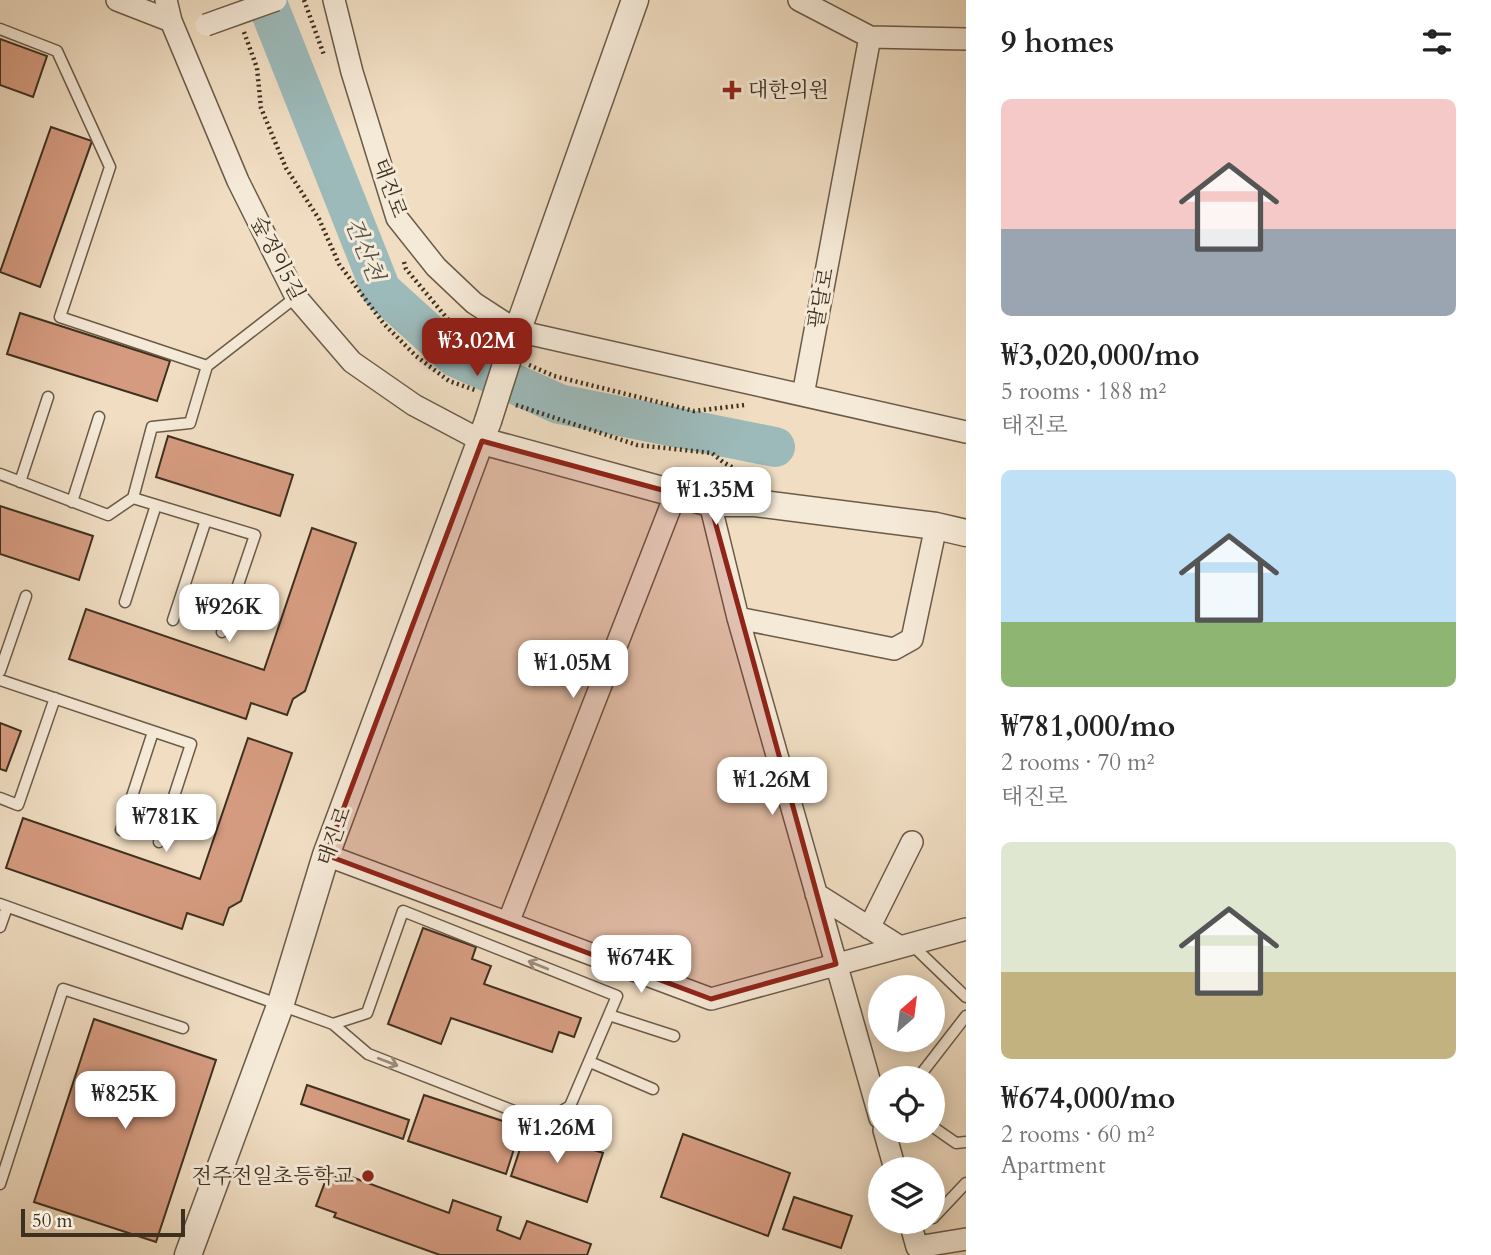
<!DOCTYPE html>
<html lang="en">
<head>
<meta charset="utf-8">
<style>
	body { margin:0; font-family:Cardo,"Noto Serif KR",serif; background:#f2f2f2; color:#222; height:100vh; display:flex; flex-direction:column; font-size:26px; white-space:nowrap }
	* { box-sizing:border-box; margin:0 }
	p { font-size:23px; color:#767676 }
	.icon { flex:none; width:38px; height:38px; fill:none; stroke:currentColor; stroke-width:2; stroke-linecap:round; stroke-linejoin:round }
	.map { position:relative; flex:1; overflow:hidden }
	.sheet { display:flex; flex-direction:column; background:#fff; width:525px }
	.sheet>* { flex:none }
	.needle { width:46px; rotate:28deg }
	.tools { position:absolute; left:868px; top:975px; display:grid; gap:14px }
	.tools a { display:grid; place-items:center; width:77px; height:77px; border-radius:50%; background:#fff; box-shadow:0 4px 18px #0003; font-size:35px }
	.scale { position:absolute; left:21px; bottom:18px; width:164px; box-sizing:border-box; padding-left:7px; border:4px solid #3e301f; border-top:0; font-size:19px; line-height:24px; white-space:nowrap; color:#3e301f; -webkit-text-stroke:5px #f5e9d7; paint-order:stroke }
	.price { position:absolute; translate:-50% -60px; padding:0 16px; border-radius:14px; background:#fff; color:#222; font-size:23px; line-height:46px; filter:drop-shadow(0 2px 4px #0008) }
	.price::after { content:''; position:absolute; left:50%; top:42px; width:21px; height:16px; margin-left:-10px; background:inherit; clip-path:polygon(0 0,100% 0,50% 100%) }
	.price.on { background:#8f2418; color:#fff }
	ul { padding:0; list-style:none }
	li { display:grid; align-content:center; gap:14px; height:371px; padding:0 35px }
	li span { display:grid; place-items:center; height:217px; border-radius:10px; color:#555 }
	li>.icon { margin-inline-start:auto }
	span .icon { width:126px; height:126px; fill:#fffc; stroke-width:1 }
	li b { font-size:30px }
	h2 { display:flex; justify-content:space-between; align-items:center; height:84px; padding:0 35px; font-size:30px }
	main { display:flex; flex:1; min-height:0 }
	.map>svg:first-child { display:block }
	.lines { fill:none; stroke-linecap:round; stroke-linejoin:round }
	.river { stroke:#9cbaba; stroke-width:40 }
	.building { fill:#d59b80; stroke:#3e301f; stroke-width:2 }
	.service-casing { stroke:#6a5b48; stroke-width:13 }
	.minor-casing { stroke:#6a5b48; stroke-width:24 }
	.tertiary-casing { stroke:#6a5b48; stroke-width:29 }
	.path { stroke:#3e301f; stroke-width:4.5; stroke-dasharray:2 3.5; stroke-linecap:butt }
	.service { stroke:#f5e9d7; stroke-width:10 }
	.minor { stroke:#f5e9d7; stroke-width:21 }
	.tertiary { stroke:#f5e9d7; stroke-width:26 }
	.minor-bridge-casing { stroke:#6a5b48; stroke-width:24; stroke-linecap:butt }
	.tertiary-bridge-casing { stroke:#6a5b48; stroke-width:29; stroke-linecap:butt }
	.minor-bridge { stroke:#f5e9d7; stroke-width:21 }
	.tertiary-bridge { stroke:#f5e9d7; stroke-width:26 }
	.oneway { stroke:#9a8c7b }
	.marked { fill:#8f2418; fill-opacity:0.2; stroke:#8f2418; stroke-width:5; stroke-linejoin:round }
	.poi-dot { fill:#8f2418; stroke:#f5e9d7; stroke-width:2.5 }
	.labels { text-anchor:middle; stroke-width:6; stroke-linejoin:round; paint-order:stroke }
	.poi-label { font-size:21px; fill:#3e301f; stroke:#f5e9d7; text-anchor:start }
	.street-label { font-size:21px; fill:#3e301f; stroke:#f5e9d7 }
	.water-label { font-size:23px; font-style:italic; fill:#565246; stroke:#f5e9d7 }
</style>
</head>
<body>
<main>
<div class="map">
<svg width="966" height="1255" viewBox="0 0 966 1255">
	<rect width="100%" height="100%" fill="#f0ddc2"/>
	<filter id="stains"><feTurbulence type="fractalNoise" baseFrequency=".00286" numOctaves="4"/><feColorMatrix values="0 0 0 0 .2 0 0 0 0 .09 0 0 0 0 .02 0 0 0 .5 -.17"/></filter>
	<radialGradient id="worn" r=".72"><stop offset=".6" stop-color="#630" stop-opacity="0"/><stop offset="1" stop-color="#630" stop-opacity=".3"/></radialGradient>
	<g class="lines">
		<path class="river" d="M266 0 381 290 455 357 559 404 775 447"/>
	</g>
	<path class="building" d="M0 39 47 56 33 97 0 85Z
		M51 127 92 141 40 287 0 272Z
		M20 313 170 361 157 401 7 354Z
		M168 436 293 475 280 516 156 477Z
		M0 506 93 536 79 580 0 554Z
		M312 528 356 543 305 691 293 699 287 715 251 703 246 719 69 659 86 609 264 670Z
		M0 723 21 731 6 771 0 769Z
		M248 738 292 753 241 901 229 908 223 925 187 913 182 929 6 868 23 818 200 879Z
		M423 928 476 947 472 959 491 966 484 984 581 1018 574 1037 559 1032 552 1052 451 1018 441 1044 388 1024Z
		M94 1019 216 1060 156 1242 34 1202Z
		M307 1085 409 1120 403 1139 301 1104Z
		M424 1095 521 1127 506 1174 408 1141Z
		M527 1128 603 1153 587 1202 511 1176Z
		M683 1134 790 1173 768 1236 661 1197Z
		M328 1174 347 1181 349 1176 449 1213 453 1200 501 1217 497 1230 520 1239 527 1221 591 1244 587 1255H440L334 1217 336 1213 316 1206Z
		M794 1197 852 1216 841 1248 783 1229Z"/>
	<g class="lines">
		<g class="service-casing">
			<path id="service" d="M0 29 57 51 110 167 60 317 207 366
				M0 474 108 515 133 498 255 535 222 632
				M20 482 48 397
				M133 498 152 427 190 423 207 366 296 297
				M72 502 99 417
				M125 602 156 505
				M173 620 206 520
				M0 671 26 596
				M0 680 191 744 159 842
				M0 798 18 805 55 698
				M121 830 153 732
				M0 904 333 1024 368 1054 532 1118 555 1115 570 1106 617 996 403 911 367 1013 333 1024
				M0 927 7 907
				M911 944 966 997
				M609 1015 674 1036
				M590 1062 653 1089
				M918 1078 966 1016
				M933 1127 956 1143 966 1142
				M0 1184 63 989 183 1028
				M933 1218 966 1183"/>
		</g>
		<g class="minor-casing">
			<path id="minor" d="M117 0 171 21
				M166 0 171 21 238 181 296 297 352 362 414 405 482 441
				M334 0 352 72 397 218 436 267 474 303 517 331 966 432
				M799 0 870 37 966 39
				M803 395 870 37
				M710 503 738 618 880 1118
				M738 618 894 649 912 639 936 526
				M326 855 711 999 966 929
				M816 894 900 947
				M508 923 676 493
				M869 928 912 842
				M884 1130 895 1169
				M910 1222 917 1247 966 1239"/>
		</g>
		<g class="tertiary-casing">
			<path id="tertiary" d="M511 349 635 0
				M482 441 710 503H755L936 526 966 533
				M188 1255 280 1006 326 855 488 421"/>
		</g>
		<path class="path" d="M304 0 324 55
			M244 32 257 68 261 108 286 168 319 219 339 264 384 324 416 356 449 381 475 390
			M404 262 406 269 461 335 489 347
			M529 365 554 376 694 411 745 405
			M516 405 637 445 712 453 723 462 737 470 742 479"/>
		<use href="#service" class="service"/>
		<use href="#minor" class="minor"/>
		<use href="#tertiary" class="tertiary"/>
		<g class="minor-bridge-casing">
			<path id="minor-bridge" d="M206 25 276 0"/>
		</g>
		<g class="tertiary-bridge-casing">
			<path id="tertiary-bridge" d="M488 421 511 349"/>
		</g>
		<use href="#minor-bridge" class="minor-bridge"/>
		<use href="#tertiary-bridge" class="tertiary-bridge"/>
	</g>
	<defs><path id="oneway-shaft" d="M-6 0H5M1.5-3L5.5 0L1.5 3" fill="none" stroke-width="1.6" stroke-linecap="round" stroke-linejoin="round" transform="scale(1.75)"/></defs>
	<g class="oneway">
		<use href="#oneway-shaft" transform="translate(538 965) rotate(-158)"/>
		<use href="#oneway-shaft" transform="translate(388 1062) rotate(21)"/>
	</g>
	<path class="marked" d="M482 441 710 503 836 964 711 999 326 855Z"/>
	<g class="poi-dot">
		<path d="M728.5 79.5h7v7h7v7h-7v7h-7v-7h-7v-7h7z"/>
		<circle cx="368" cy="1176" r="7"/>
	</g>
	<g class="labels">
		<g class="poi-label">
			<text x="748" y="97">대한의원</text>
			<text x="354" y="1183" text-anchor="end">전주전일초등학교</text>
		</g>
		<g class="street-label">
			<text transform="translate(390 188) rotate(70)" y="7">태진로</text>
			<text transform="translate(278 258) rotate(62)" y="7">숲정이5길</text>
			<text transform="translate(821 298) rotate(-79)" y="7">팔달로</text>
			<text transform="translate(334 836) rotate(-70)" y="7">태진로</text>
		</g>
		<g class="water-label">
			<text transform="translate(365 249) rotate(68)" y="8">건산천</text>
		</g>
	</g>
	<rect width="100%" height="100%" filter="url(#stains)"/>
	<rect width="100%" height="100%" fill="url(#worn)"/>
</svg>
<div class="tools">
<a><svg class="needle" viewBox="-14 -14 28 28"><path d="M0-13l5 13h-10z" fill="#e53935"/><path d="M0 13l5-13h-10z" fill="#767676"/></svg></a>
<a><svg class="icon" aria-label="locate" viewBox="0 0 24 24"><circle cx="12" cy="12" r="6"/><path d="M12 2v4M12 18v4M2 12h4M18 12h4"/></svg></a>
<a><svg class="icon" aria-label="layers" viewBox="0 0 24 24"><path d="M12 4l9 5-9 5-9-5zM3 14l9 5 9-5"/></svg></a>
</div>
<div class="scale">50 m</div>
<b class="price on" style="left:477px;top:378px">₩3.02M</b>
<b class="price" style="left:716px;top:527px">₩1.35M</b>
<b class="price" style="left:229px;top:644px">₩926K</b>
<b class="price" style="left:573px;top:700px">₩1.05M</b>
<b class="price" style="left:772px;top:817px">₩1.26M</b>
<b class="price" style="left:166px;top:854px">₩781K</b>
<b class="price" style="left:641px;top:995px">₩674K</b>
<b class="price" style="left:125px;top:1131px">₩825K</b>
<b class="price" style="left:557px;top:1165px">₩1.26M</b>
</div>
<section class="sheet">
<h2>9 homes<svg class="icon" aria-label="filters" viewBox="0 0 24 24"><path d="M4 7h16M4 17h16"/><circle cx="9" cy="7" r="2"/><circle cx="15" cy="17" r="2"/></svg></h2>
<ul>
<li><span style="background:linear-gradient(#f6c9c9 60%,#9aa5b1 0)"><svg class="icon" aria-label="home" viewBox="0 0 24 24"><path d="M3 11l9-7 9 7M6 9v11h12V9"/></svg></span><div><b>₩3,020,000/mo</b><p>5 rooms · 188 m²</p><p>태진로</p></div></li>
<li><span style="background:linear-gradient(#bfe0f5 70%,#8fb573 0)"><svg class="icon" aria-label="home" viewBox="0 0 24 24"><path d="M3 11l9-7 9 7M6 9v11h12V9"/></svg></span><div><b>₩781,000/mo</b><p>2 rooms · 70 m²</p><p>태진로</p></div></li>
<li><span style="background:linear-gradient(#dfe7d0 60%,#c2b280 0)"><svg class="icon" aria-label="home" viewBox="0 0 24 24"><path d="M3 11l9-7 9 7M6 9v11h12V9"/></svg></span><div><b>₩674,000/mo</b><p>2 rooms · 60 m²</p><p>Apartment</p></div></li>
</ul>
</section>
</main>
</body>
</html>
